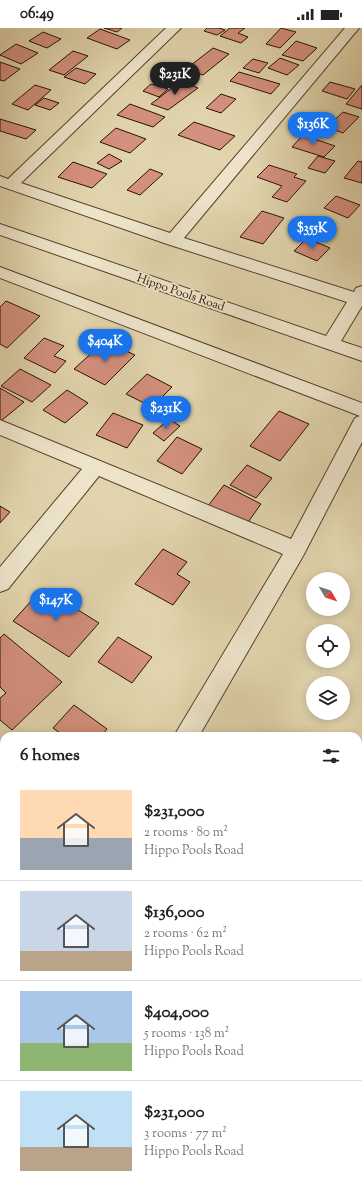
<!DOCTYPE html>
<html lang="en">
<head>
<meta charset="utf-8">
<style>
	body { margin:0; font-family:"Sorts Mill Goudy",serif; background:#f6f6f6; color:#222; height:100vh; display:flex; flex-direction:column; font-size:15px; white-space:nowrap }
	* { box-sizing:border-box; margin:0 }
	p { font-size:13px; color:#767676 }
	.icon { flex:none; width:22px; height:22px; fill:none; stroke:currentColor; stroke-width:2; stroke-linecap:round; stroke-linejoin:round }
	.map { position:relative; flex:1; overflow:hidden }
	.sheet { position:absolute; left:0px; top:704px; width:362px; height:456px; display:flex; flex-direction:column; background:#fff; border-radius:12px 12px 0 0; box-shadow:0 2px 10px #0003 }
	.sheet>* { flex:none }
	.needle { width:26px; rotate:129deg }
	.tools { position:absolute; left:306px; top:544px; display:grid; gap:8px }
	.tools a { display:grid; place-items:center; width:44px; height:44px; border-radius:50%; background:#fff; box-shadow:0 2px 10px #0003; font-size:20px }
	.price { position:absolute; translate:-50% -34px; padding:0 9px; border-radius:14px; background:#1a73e8; color:#fff; font-size:13px; line-height:26px; filter:drop-shadow(0 1px 2px #0008) }
	.price::after { content:''; position:absolute; left:50%; top:24px; width:12px; height:9px; margin-left:-6px; background:inherit; clip-path:polygon(0 0,100% 0,50% 100%) }
	.price.current { background:#222; color:#fff }
	ul { padding:0; list-style:none }
	li { display:flex; align-items:center; gap:12px; height:100px; padding:0 20px }
	li+li { border-top:1px solid #e0e0e0 }
	li span { display:grid; place-items:center; flex:none; width:112px; height:80px; border-radius:0px; color:#555 }
	li>.icon { margin-inline-start:auto }
	span .icon { width:48px; height:48px; fill:#fffc; stroke-width:1 }
	li b { font-size:17px }
	h2 { display:flex; justify-content:space-between; align-items:center; height:48px; padding:0 20px; font-size:17px }
	.status { display:flex; justify-content:space-between; align-items:center; height:28px; padding:0 20px; background:#fff; direction:ltr }
	.status svg { height:11px; fill:currentColor }
	.map>svg:first-child { display:block }
	.building { fill:#d4907e; stroke:#281201 }
	.lines { fill:none; stroke-linecap:round; stroke-linejoin:round }
	.minor-casing { stroke:#56422c; stroke-width:2 }
	.minor { fill:#ece3c9; fill-rule:evenodd }
	.labels { text-anchor:middle; stroke-width:4; stroke-linejoin:round; paint-order:stroke }
	.far-street-label { font-size:12px; fill:#281201; stroke:#ece3c9 }
</style>
</head>
<body>
<div class="status"><b>06:49</b><svg viewBox="0 0 49 12"><path d="M0 12V9h3v3zM5 12V6h3v6zM10 12V3h3v9zM15 12V0h3v12zM26 1h20v11H26zM47 4h2v5h-2z"/></svg></div>
<div class="map">
<svg width="362" height="1160" viewBox="0 0 362 1160">
	<rect width="100%" height="100%" fill="#e1d4ac"/>
	<filter id="stains"><feTurbulence type="fractalNoise" baseFrequency=".005" numOctaves="4"/><feColorMatrix values="0 0 0 0 .2 0 0 0 0 .09 0 0 0 0 .02 0 0 0 .5 -.17"/></filter>
	<radialGradient id="worn" r=".72"><stop offset=".6" stop-color="#630" stop-opacity="0"/><stop offset="1" stop-color="#630" stop-opacity=".3"/></radialGradient>
	<path class="building" d="M104 0H122L117 4Z
		M207 0H219L225 2 217 7 204 3Z
		M230 0H245L238 5 248 9 241 15 220 8Z
		M281 0 296 4 280 20 266 16Z
		M100 1 130 12 117 21 87 10Z
		M43 4 61 11 47 20 29 13Z
		M296 13 317 20 303 33 282 27Z
		M16 16 38 25 21 36 0 27Z
		M213 20 229 26 203 47 186 41Z
		M73 23 88 28 64 47 49 42Z
		M280 30 299 37 287 47 268 40Z
		M253 31 268 35 259 45 243 40Z
		M0 34 20 41 4 53 0 52Z
		M76 40 96 46 85 56 64 49Z
		M186 44 196 48 190 52 180 48Z
		M239 44 280 56 271 66 230 53Z
		M181 53 198 60 168 82 151 76Z
		M330 54 355 61 347 71 322 63Z
		M151 56 168 61 159 69 143 63Z
		M35 57 51 62 28 82 12 76Z
		M362 57V81L346 76Z
		M221 66 236 71 221 85 206 80Z
		M44 70 59 75 50 82 35 77Z
		M130 76 165 89 153 99 117 87Z
		M343 84 359 89 343 105 327 99Z
		M312 87 331 94 325 100 306 92Z
		M0 91 36 102 26 111 0 103Z
		M194 94 235 108 220 122 178 107Z
		M116 100 146 111 130 125 100 114Z
		M303 107 335 118 324 129 292 119Z
		M109 126 122 133 109 141 97 135Z
		M318 128 335 133 325 145 308 140Z
		M358 133 362 134V155L344 150Z
		M73 134 107 146 92 160 58 149Z
		M269 137 297 146 294 149 306 153 287 174 272 169 282 158 257 149Z
		M150 141 163 146 140 167 127 162Z
		M336 168 360 177 348 190 324 180Z
		M262 183 284 190 263 216 240 209Z
		M307 210 330 220 317 233 294 223Z
		M6 273 40 288 7 320 0 316V279Z
		M44 310 64 318 54 328 66 333 55 345 24 330Z
		M105 313 135 327 105 357 74 341Z
		M20 341 51 357 32 374 1 358Z
		M147 346 172 359 152 379 126 366Z
		M0 360 24 374 1 393H0Z
		M67 362 88 375 65 395 43 382Z
		M279 383 309 396 280 433 250 418Z
		M113 385 143 397 127 420 96 407Z
		M169 391 180 398 164 413 153 405Z
		M177 409 202 421 182 446 157 433Z
		M247 437 272 450 256 470 230 457Z
		M224 457 261 476 246 497 208 478Z
		M0 478 10 484 0 495Z
		M163 521 187 534 177 546 190 554 173 577 135 556Z
		M43 560 99 595 69 629 13 593Z
		M4 606 62 654 12 702 0 692V670L6 665 0 659V610Z
		M118 609 152 629 132 655 98 634Z
		M74 677 107 701 101 708H64L53 700Z"/>
	<g class="lines">
		<g class="minor-casing">
			<path id="minor" d="M166 0H181L21 155 170 205 345 0H359L184 210 354 264 356 260 362 258V278L341 313 362 320V333L0 207V196L326 308 347 274 167 216 0 158V148L8 151Z
				M0 239 362 375V414L303 528 199 708H174L283 526 99 448 8 561 0 564V539L82 441 0 407V392L291 511 355 390 360 388 0 250Z
				M4 838V864L0 865V839Z"/>
		</g>
		<use href="#minor" class="minor"/>
	</g>
	<g class="labels">
		<g class="far-street-label">
			<text transform="translate(181 264) rotate(19)" y="4">Hippo Pools Road</text>
		</g>
	</g>
	<rect width="100%" height="100%" filter="url(#stains)"/>
	<rect width="100%" height="100%" fill="url(#worn)"/>
</svg>
<div class="tools">
<a><svg class="needle" viewBox="-14 -14 28 28"><path d="M0-13l5 13h-10z" fill="#e53935"/><path d="M0 13l5-13h-10z" fill="#767676"/></svg></a>
<a><svg class="icon" aria-label="locate" viewBox="0 0 24 24"><circle cx="12" cy="12" r="6"/><path d="M12 2v4M12 18v4M2 12h4M18 12h4"/></svg></a>
<a><svg class="icon" aria-label="layers" viewBox="0 0 24 24"><path d="M12 4l9 5-9 5-9-5zM3 14l9 5 9-5"/></svg></a>
</div>
<b class="price current" style="left:175px;top:68px">$231K</b>
<b class="price" style="left:313px;top:118px">$136K</b>
<b class="price" style="left:312px;top:222px">$355K</b>
<b class="price" style="left:105px;top:335px">$404K</b>
<b class="price" style="left:166px;top:402px">$231K</b>
<b class="price" style="left:56px;top:594px">$147K</b>
<section class="sheet">
<h2>6 homes<svg class="icon" aria-label="filters" viewBox="0 0 24 24"><path d="M4 7h16M4 17h16"/><circle cx="9" cy="7" r="2"/><circle cx="15" cy="17" r="2"/></svg></h2>
<ul>
<li><span style="background:linear-gradient(#ffd9b3 60%,#9aa5b1 0)"><svg class="icon" aria-label="home" viewBox="0 0 24 24"><path d="M3 11l9-7 9 7M6 9v11h12V9"/></svg></span><div><b>$231,000</b><p>2 rooms · 80 m²</p><p>Hippo Pools Road</p></div></li>
<li><span style="background:linear-gradient(#c9d6e8 75%,#b9a48a 0)"><svg class="icon" aria-label="home" viewBox="0 0 24 24"><path d="M3 11l9-7 9 7M6 9v11h12V9"/></svg></span><div><b>$136,000</b><p>2 rooms · 62 m²</p><p>Hippo Pools Road</p></div></li>
<li><span style="background:linear-gradient(#a9c7e8 65%,#8fb573 0)"><svg class="icon" aria-label="home" viewBox="0 0 24 24"><path d="M3 11l9-7 9 7M6 9v11h12V9"/></svg></span><div><b>$404,000</b><p>5 rooms · 138 m²</p><p>Hippo Pools Road</p></div></li>
<li><span style="background:linear-gradient(#bfe0f5 70%,#b9a48a 0)"><svg class="icon" aria-label="home" viewBox="0 0 24 24"><path d="M3 11l9-7 9 7M6 9v11h12V9"/></svg></span><div><b>$231,000</b><p>3 rooms · 77 m²</p><p>Hippo Pools Road</p></div></li>
</ul>
</section>
</div>
</body>
</html>
